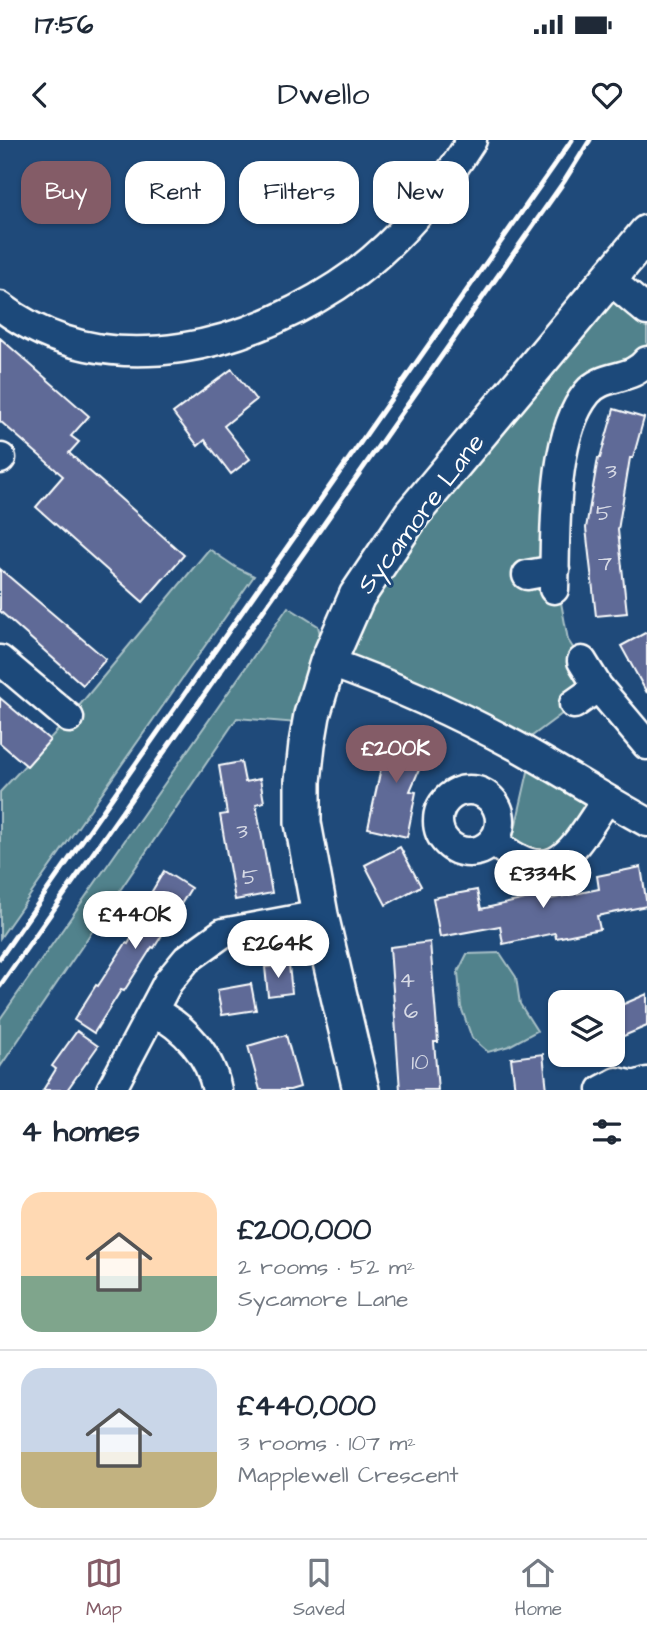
<!DOCTYPE html>
<html lang="en">
<head>
<meta charset="utf-8">
<style>
	body { margin:0; font-family:"Architects Daughter",sans-serif; background:#f2f2f3; color:#1f2937; height:100vh; display:flex; flex-direction:column; font-size:26px; white-space:nowrap }
	* { box-sizing:border-box; margin:0 }
	p { font-size:23px; color:#747a83 }
	.icon { flex:none; width:38px; height:38px; fill:none; stroke:currentColor; stroke-width:2; stroke-linecap:round; stroke-linejoin:round }
	.map { position:relative; height:950px; overflow:hidden }
	.sheet { display:flex; flex-direction:column; background:#fff; flex:1 }
	.sheet>* { flex:none }
	.top-card { position:absolute; left:21px; top:21px; width:606px; height:63px; display:flex; gap:14px }
	.fabs { position:absolute; left:548px; top:850px; display:grid; gap:14px }
	.fabs a { display:grid; place-items:center; width:77px; height:77px; border-radius:14px; background:#fff; box-shadow:0 2px 5px #0004; font-size:35px }
	.price { position:absolute; translate:-50% -60px; padding:0 16px; border-radius:24px; background:#fff; color:#222; font-size:23px; line-height:46px; filter:drop-shadow(0 2px 4px #0008) }
	.price::after { content:''; position:absolute; left:50%; top:42px; width:21px; height:16px; margin-left:-10px; background:inherit; clip-path:polygon(0 0,100% 0,50% 100%) }
	.price.on { background:#845c67; color:#fff }
	ul { padding:0; list-style:none }
	li { display:flex; align-items:center; gap:21px; height:175px; padding:0 21px }
	li+li { border-top:2px solid #e0e1e3 }
	li span { display:grid; place-items:center; flex:none; width:196px; height:140px; border-radius:21px; color:#555 }
	li>.icon { margin-inline-start:auto }
	span .icon { width:84px; height:84px; fill:#fffc; stroke-width:1 }
	li b { font-size:30px }
	h2 { display:flex; justify-content:space-between; align-items:center; height:84px; padding:0 21px; font-size:30px }
	.pill { padding:0 24px; border-radius:21px; background:#fff; box-shadow:0 2px 5px #0004; font-size:24px; line-height:63px }
	.pill.on { background:#845c67; color:#fff }
	.status { display:flex; justify-content:space-between; align-items:center; height:49px; padding:0 35px; background:#fff; direction:ltr }
	.status svg { height:19px; fill:currentColor }
	header { display:flex; justify-content:space-between; align-items:center; height:91px; padding:0 21px; background:#fff; font-size:32px; font-weight:600 }
	.dock { display:flex; justify-content:space-around; align-items:center; height:98px; border-top:2px solid #e0e1e3; background:#fff; font-size:19px; color:#747a83 }
	.dock a { display:grid; justify-items:center; gap:4px }
	.dock .on { color:#845c67 }
	.map>svg:first-child { display:block }
	.green { fill:#51828c; stroke:#a8c0c6; stroke-width:2 }
	.building { fill:#5f6b97; stroke:#fff; stroke-width:2 }
	.lines { fill:none; stroke-linecap:round; stroke-linejoin:round }
	.minor-casing { stroke:#fff; stroke-width:33 }
	.tertiary-casing { stroke:#fff; stroke-width:40 }
	.minor { stroke:#1f4a7a; stroke-width:28 }
	.tertiary { stroke:#1f4a7a; stroke-width:35 }
	.rail { stroke:#fff; stroke-width:5 }
	.labels { text-anchor:middle; stroke-width:6; stroke-linejoin:round; paint-order:stroke }
	.number-label { font-size:23px; fill:#d7dae5 }
	.street-label { font-size:26px; fill:#fff; stroke:#1f4a7a }
</style>
</head>
<body>
<div class="status"><b>17:56</b><svg viewBox="0 0 49 12"><path d="M0 12V9h3v3zM5 12V6h3v6zM10 12V3h3v9zM15 12V0h3v12zM26 1h20v11H26zM47 4h2v5h-2z"/></svg></div>
<header><svg class="icon" aria-label="back" viewBox="0 0 24 24"><path d="M15 5l-7 7 7 7"/></svg>Dwello<svg class="icon" aria-label="heart" viewBox="0 0 24 24"><path d="M12 20l-8-8c-3-5 5-10 8-4 3-6 11-1 8 4z"/></svg></header>
<div class="map">
<svg width="647" height="950" viewBox="0 0 647 950">
	<rect width="100%" height="100%" fill="#1f4a7a"/>
	<filter id="ink" filterUnits="userSpaceOnUse"><feTurbulence type="fractalNoise" baseFrequency=".0143" numOctaves="2"/><feDisplacementMap in="SourceGraphic" scale="14" xChannelSelector="R" yChannelSelector="G"/><feConvolveMatrix kernelMatrix="1 2 1 2 8 2 1 2 1" color-interpolation-filters="sRGB"/></filter>
	<g filter="url(#ink)">
		<path class="green" d="M608 138 647 171V221L585 255 555 430 568 500 598 547 524 602 353 517 347 491Z
			M209 409 237 428 254 436 0 798V652L69 578Z
			M288 467 318 486 323 507 298 583 237 578 0 927V879Z
			M530 623 598 666 574 706 509 715Z
			M500 813 516 837 520 864 537 891 509 906 488 912 472 898 461 867 458 832 467 814Z"/>
		<path class="building" d="M0 198 89 276 71 296 79 302 69 313 184 415 143 462 36 367 63 336 0 281Z
			M232 229 256 260 224 286 250 319 231 334 205 300 198 306 173 273Z
			M614 269 644 278 633 318H630L618 390 627 473 596 476 586 388 598 318H600Z
			M0 429 106 519 83 545 0 471Z
			M647 492V553L621 506Z
			M0 558 50 600 27 626 0 603Z
			M392 590 417 601 415 606 427 611 410 651 416 652 407 697 368 688 381 628 377 626Z
			M241 622 245 642 260 639 264 662 256 664 272 753 235 760 220 675 227 674 219 626Z
			M400 707 421 746 386 765 365 725Z
			M641 727 647 766 597 776 600 789 556 798 555 793 503 804 500 786 440 797 433 758 477 750 481 769 539 756 540 761 599 749 597 736Z
			M164 731 191 748 154 808 152 807 124 851 121 850 94 893 74 880 96 845 98 846 126 803 128 804 156 756 151 753Z
			M430 802 438 902H434L438 950H400L390 807Z
			M289 825 292 853 268 856 265 827Z
			M251 844 256 870 222 875 217 850Z
			M647 854V886L612 901V869Z
			M77 891 98 906 67 950H43L56 929 52 926Z
			M286 895 300 947 290 950H260L248 906Z
			M543 914 547 950H515L511 918Z"/>
		<g class="lines">
			<g class="minor-casing">
				<path id="minor" d="M608 138 647 171
					M0 166C108 249 256 206 357 132 403 97 441 49 472 0
					M0 319 1 318
					M527 435 555 430
					M554 449C556 395 551 297 587 253 603 233 631 242 647 221
					M0 520 69 578
					M582 521 598 547 647 605
					M328 522C393 545 457 574 518 607 561 631 603 658 647 682
					M574 564 598 547
					M438 681a31 31 0 1 1 62 0a31 31 0 1 1-62 0Z
					M493 701C554 753 572 711 606 660
					M153 871C185 887 210 915 217 950
					M111 950 168 842 187 819 223 793 320 775
					M602 950 617 942 634 946 647 942"/>
			</g>
			<g class="tertiary-casing">
				<path id="tertiary" d="M361 950 320 775 303 683V641L307 604 312 575 328 522 357 456 412 374 647 93"/>
			</g>
			<use href="#minor" class="minor"/>
			<use href="#tertiary" class="tertiary"/>
			<path class="rail" d="M0 818 572 0
				M0 846 565 40 590 0"/>
		</g>
	</g>
	<g class="labels">
		<g class="number-label">
			<text x="611" y="338">3</text>
			<text x="604" y="380">5</text>
			<text x="605" y="430">7</text>
			<text x="242" y="698">3</text>
			<text x="250" y="744">5</text>
			<text x="407" y="847">4</text>
			<text x="411" y="878">6</text>
			<text x="420" y="929">10</text>
		</g>
		<g class="street-label">
			<text transform="translate(420 373) rotate(-53)" y="9">Sycamore Lane</text>
		</g>
	</g>
</svg>
<div class="fabs">
<a><svg class="icon" aria-label="layers" viewBox="0 0 24 24"><path d="M12 4l9 5-9 5-9-5zM3 14l9 5 9-5"/></svg></a>
</div>
<b class="price on" style="left:396px;top:645px">£200K</b>
<b class="price" style="left:543px;top:770px">£334K</b>
<b class="price" style="left:135px;top:811px">£440K</b>
<b class="price" style="left:278px;top:840px">£264K</b>
<div class="top-card">
<a class="pill on">Buy</a>
<a class="pill">Rent</a>
<a class="pill">Filters</a>
<a class="pill">New</a>
</div>
</div>
<section class="sheet">
<h2>4 homes<svg class="icon" aria-label="filters" viewBox="0 0 24 24"><path d="M4 7h16M4 17h16"/><circle cx="9" cy="7" r="2"/><circle cx="15" cy="17" r="2"/></svg></h2>
<ul>
<li><span style="background:linear-gradient(#ffd9b3 60%,#7fa58c 0)"><svg class="icon" aria-label="home" viewBox="0 0 24 24"><path d="M3 11l9-7 9 7M6 9v11h12V9"/></svg></span><div><b>£200,000</b><p>2 rooms · 52 m²</p><p>Sycamore Lane</p></div></li>
<li><span style="background:linear-gradient(#c9d6e8 60%,#c2b280 0)"><svg class="icon" aria-label="home" viewBox="0 0 24 24"><path d="M3 11l9-7 9 7M6 9v11h12V9"/></svg></span><div><b>£440,000</b><p>3 rooms · 107 m²</p><p>Mapplewell Crescent</p></div></li>
</ul>
</section>
<nav class="dock">
<a class="on"><svg class="icon" aria-label="map" viewBox="0 0 24 24"><path d="M3 6l6-2 6 2 6-2v14l-6 2-6-2-6 2zM9 4v14M15 6v14"/></svg>Map</a>
<a><svg class="icon" aria-label="saved" viewBox="0 0 24 24"><path d="M7 4h10v16l-5-4-5 4z"/></svg>Saved</a>
<a><svg class="icon" aria-label="home" viewBox="0 0 24 24"><path d="M3 11l9-7 9 7M6 9v11h12V9"/></svg>Home</a>
</nav>
</body>
</html>
